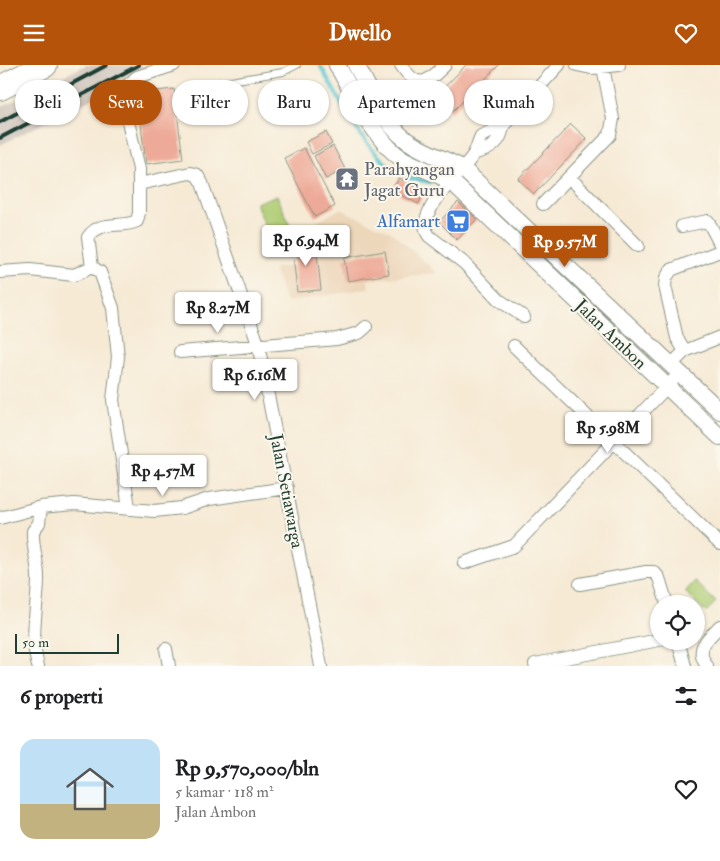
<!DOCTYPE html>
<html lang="id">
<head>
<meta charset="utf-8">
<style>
	body { margin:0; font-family:"IM FELL Double Pica",serif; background:#f6f6f6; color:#202124; height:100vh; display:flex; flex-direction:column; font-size:19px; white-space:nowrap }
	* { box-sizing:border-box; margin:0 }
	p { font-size:16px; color:#757577 }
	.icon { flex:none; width:28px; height:28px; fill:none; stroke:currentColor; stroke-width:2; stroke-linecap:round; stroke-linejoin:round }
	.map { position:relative; height:601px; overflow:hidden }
	.drawer { display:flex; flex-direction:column; background:#fff; flex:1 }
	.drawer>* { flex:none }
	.hud { position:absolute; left:15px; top:15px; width:690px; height:45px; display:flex; gap:10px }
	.buttons { position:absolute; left:650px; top:530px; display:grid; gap:10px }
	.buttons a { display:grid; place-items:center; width:55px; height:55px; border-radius:50%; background:#fff; box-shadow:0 1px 4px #0004; font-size:25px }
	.scale { position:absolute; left:15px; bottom:12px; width:104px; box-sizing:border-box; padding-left:5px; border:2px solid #1f3d34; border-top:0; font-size:14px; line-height:18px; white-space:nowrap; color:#1f3d34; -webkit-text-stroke:4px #fbf7ec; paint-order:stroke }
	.price { position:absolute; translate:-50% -42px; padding:0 11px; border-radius:5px; background:#fff; color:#222; font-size:16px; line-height:32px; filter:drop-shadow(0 1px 2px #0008) }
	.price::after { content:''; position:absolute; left:50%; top:30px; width:15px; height:11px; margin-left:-8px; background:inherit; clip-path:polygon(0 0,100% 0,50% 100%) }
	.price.selected { background:#b45309; color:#fff }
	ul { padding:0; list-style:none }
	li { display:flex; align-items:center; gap:15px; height:125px; padding:0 20px }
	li+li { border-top:1px solid #e0e0e0 }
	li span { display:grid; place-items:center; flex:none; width:140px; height:100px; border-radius:15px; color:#555 }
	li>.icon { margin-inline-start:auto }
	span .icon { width:60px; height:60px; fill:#fffc; stroke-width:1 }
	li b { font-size:21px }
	h2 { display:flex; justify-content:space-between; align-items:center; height:60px; padding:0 20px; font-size:21px }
	.chip { padding:0 18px; border-radius:22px; background:#fff; box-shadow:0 1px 4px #0004; font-size:18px; line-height:45px }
	.chip.selected { background:#b45309; color:#fff }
	header { display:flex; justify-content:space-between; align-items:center; height:65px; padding:0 20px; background:#b45309; color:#fff; font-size:22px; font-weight:700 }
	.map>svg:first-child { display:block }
	.built { fill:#edd7bb }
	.industrial { fill:#ccc2b9 }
	.green { fill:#aecc73; stroke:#668454 }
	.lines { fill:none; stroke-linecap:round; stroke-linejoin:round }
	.stream { stroke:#57c4cf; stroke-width:4.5 }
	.building { fill:#eeaa98 }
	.service-casing { stroke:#8a9484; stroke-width:8 }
	.minor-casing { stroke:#8a9484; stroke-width:14 }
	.tertiary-casing { stroke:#8a9484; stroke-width:18 }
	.motorway-casing { stroke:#8a9484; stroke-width:26 }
	.service { stroke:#fff; stroke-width:6 }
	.minor { stroke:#fff; stroke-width:12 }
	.tertiary { stroke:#fff; stroke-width:16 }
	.motorway { stroke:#fff; stroke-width:24 }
	.rail { stroke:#1f3d34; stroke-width:4 }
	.labels { text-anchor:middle; stroke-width:4; stroke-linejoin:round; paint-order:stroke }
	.worship-label { font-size:18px; fill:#5b616d; stroke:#fbf7ec; text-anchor:start }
	.shop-label { font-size:18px; fill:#366cbe; stroke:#fbf7ec; text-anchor:end }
	.street-label { font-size:18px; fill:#1f3d34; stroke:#fbf7ec }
</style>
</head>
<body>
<header><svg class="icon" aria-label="menu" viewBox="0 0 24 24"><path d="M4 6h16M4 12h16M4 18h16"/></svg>Dwello<svg class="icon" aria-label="heart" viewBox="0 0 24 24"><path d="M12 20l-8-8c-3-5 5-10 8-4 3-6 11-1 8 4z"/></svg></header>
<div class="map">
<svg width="720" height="601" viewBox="0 0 720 601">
	<rect width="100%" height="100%" fill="#fbf7ec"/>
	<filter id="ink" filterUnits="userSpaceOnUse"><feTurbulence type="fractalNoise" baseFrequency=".02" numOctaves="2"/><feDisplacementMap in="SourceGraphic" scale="10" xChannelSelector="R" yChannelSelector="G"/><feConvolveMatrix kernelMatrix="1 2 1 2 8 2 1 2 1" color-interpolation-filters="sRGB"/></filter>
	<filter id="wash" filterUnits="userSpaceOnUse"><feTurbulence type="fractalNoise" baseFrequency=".0096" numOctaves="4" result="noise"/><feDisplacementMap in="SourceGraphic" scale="20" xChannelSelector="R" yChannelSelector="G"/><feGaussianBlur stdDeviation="1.12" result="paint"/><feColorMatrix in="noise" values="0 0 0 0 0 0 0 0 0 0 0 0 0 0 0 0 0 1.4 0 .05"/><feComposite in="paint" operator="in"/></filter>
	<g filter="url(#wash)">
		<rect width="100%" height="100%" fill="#f6ead5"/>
		<path class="built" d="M340 144 391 167 438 208 368 215 369 223 286 237 274 203 294 201 291 179 317 175 313 159Z"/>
		<path class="industrial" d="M86 0H160L0 80V43Z"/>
		<path class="green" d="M277 130 291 164 270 173 256 138Z
			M695 516 716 537 706 547 685 527Z"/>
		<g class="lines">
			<path class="stream" d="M320 0C340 35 368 96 407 112 414 115 423 115 430 117"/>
		</g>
		<g id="blocks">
			<path class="building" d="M466 0H499L452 47 436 31Z
				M174 24 183 94 146 99 137 28Z
				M571 59 587 74 534 129 518 114Z
				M326 67 332 79 312 89 306 77Z
				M333 81 345 104 326 114 314 91Z
				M304 83 335 141 315 152 284 93Z
				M399 113 425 127 418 139 392 125Z
				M458 137 477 154 457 175 439 157Z
				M316 178 321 225 297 227 292 180Z
				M385 186 389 209 348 216 344 193Z"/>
		</g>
	</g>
	<g filter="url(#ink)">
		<use href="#blocks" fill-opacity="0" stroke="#8a9484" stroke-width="1"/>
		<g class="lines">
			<g class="service-casing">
				<path id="service" d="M196 22 283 7 297 0"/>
			</g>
			<g class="minor-casing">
				<path id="minor" d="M401 0C418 26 427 18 445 0
					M577 0 591 3 619 0
					M475 88C490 85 501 78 503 61
					M569 112 638 181
					M139 119 190 108 197 110 202 118 258 279 321 601
					M543 139 610 70 613 54 603 2
					M682 161 708 156 720 179
					M92 202 100 207 113 243 118 292 113 335 129 443
					M0 207 30 205 74 210 92 202 88 172C101 154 120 164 137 156L139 148V104L124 39 128 20 137 12 174 0
					M524 252 499 235 464 198 429 171C412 148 462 108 474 89 477 83 478 77 481 71L503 61 559 0
					M514 281 720 479
					M685 286 677 273 665 221 666 213 671 205 720 186
					M180 287 337 274 359 268 366 262
					M671 300 685 286 720 272
					M0 453 41 442 74 439 154 446 182 443 209 434 287 423
					M464 498 514 481 680 308
					M580 519 646 507H654L659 513 667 539
					M678 576 685 601
					M166 584 169 601
					M535 599 659 575
					M38 601C30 572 37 545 38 516 39 500 32 483 33 466L39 458 41 442
					M707 601C694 584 707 574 720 561"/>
			</g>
			<g class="tertiary-casing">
				<path id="tertiary" d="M337 0C352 26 377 80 403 94 419 103 436 108 452 117L720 372
					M356 0C371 26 386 65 414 80 429 89 447 95 462 103L720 346"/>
			</g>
			<g class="motorway-casing">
				<path id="motorway" d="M0 23 45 0"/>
			</g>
			<use href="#service" class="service"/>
			<use href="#minor" class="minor"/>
			<use href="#tertiary" class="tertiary"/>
			<use href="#motorway" class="motorway"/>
			<path class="rail" d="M0 57 107 0
				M0 73 139 0"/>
		</g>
	</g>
	<defs>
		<g id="temple-square" transform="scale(1.25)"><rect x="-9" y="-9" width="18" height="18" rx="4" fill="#6b7280" stroke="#fbf7ec"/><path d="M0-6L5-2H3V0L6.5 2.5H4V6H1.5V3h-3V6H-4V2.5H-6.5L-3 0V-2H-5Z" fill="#fff"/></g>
		<g id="supermarket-square" transform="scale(1.25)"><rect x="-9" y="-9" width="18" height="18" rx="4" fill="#3f7fe0" stroke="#fbf7ec"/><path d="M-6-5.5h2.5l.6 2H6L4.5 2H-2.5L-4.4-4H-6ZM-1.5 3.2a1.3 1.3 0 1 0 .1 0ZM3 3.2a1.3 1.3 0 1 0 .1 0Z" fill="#fff"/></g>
	</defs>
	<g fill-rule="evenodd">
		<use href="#temple-square" x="347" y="114"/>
		<use href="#supermarket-square" x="458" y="156"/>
	</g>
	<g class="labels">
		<g class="worship-label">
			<text x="364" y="110">Parahyangan<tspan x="364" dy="21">Jagat Guru</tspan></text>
		</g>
		<g class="shop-label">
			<text x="440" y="162">Alfamart</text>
		</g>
		<g class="street-label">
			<text transform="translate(611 269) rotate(44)" y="6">Jalan Ambon</text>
			<text transform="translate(287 426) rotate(79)" y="6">Jalan Setiawarga</text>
		</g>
	</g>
</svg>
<div class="buttons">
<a><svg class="icon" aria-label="locate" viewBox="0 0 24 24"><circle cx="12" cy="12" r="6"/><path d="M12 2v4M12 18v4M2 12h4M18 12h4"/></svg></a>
</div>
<div class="scale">50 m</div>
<b class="price" style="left:306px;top:202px">Rp 6.94M</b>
<b class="price selected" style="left:565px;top:203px">Rp 9.57M</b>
<b class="price" style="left:218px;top:269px">Rp 8.27M</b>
<b class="price" style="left:255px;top:336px">Rp 6.16M</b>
<b class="price" style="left:608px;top:389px">Rp 5.98M</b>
<b class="price" style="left:163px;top:432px">Rp 4.57M</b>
<div class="hud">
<a class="chip">Beli</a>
<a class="chip selected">Sewa</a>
<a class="chip">Filter</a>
<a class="chip">Baru</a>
<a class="chip">Apartemen</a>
<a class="chip">Rumah</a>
</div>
</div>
<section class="drawer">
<h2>6 properti<svg class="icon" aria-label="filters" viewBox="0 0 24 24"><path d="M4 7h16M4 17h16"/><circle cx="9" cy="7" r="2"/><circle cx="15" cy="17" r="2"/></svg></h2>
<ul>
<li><span style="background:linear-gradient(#bfe0f5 65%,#c2b280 0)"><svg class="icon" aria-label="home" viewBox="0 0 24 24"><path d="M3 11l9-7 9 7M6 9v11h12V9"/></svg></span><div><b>Rp 9,570,000/bln</b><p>5 kamar · 118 m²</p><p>Jalan Ambon</p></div><svg class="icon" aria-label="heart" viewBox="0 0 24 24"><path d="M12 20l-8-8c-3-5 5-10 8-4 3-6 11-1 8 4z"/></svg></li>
</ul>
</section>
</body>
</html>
